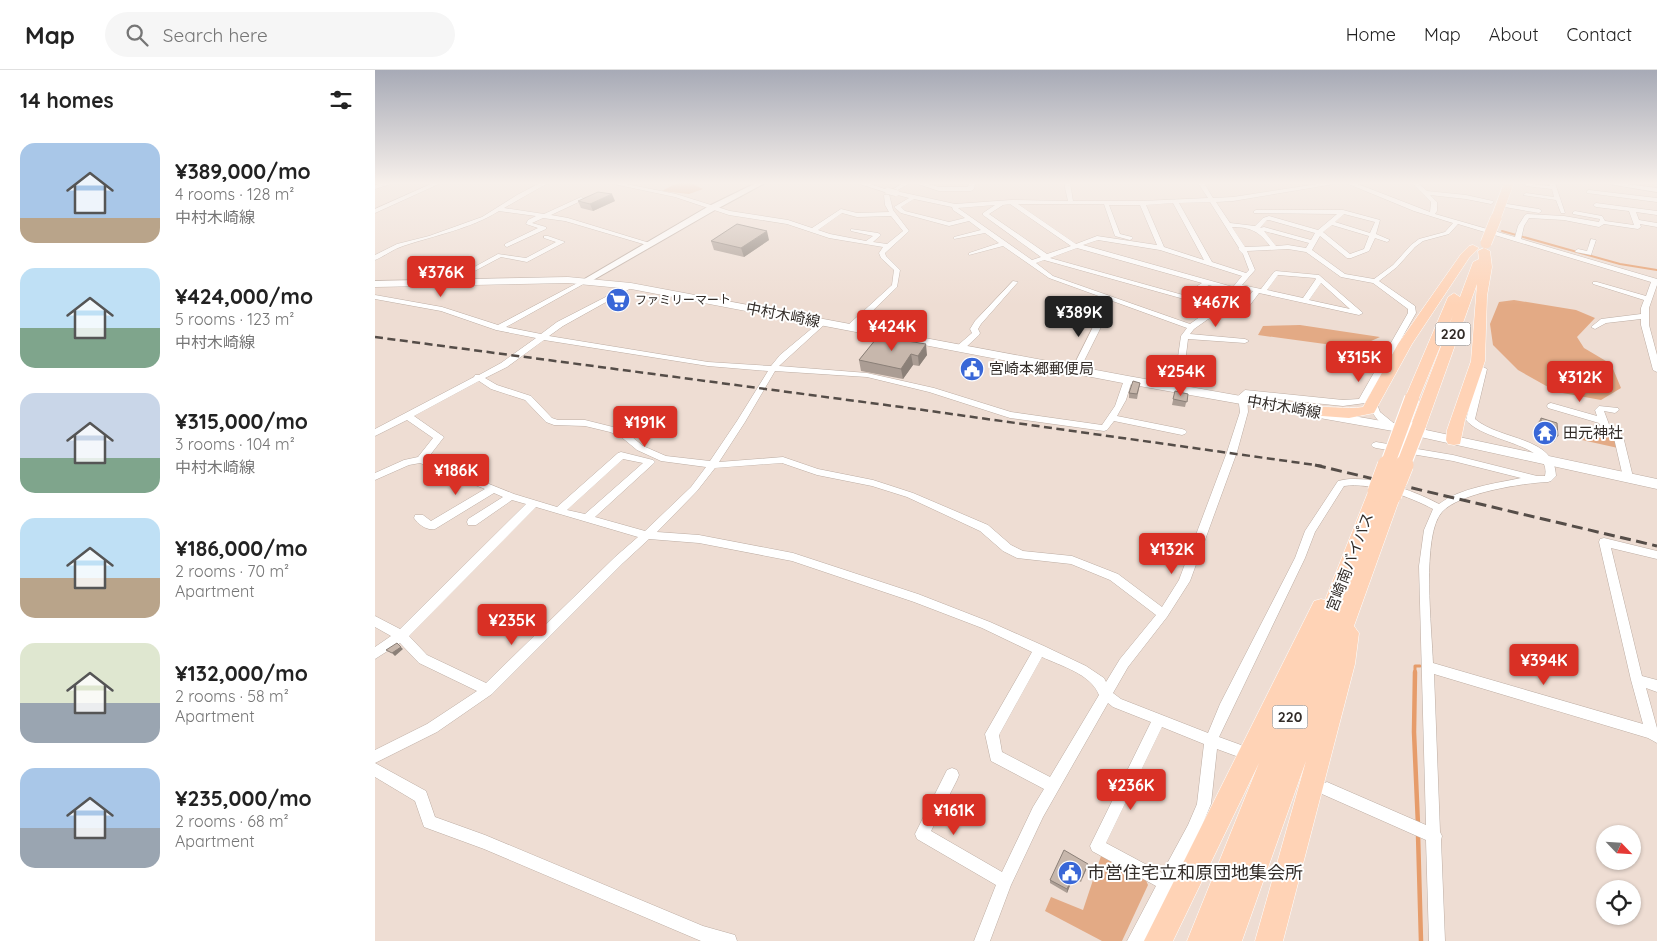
<!DOCTYPE html>
<html lang="en">
<head>
<meta charset="utf-8">
<style>
	body { margin:0; font-family:Quicksand,"Noto Sans JP",sans-serif; background:#f6f6f6; color:#222; height:100vh; display:flex; flex-direction:column; font-size:19px; white-space:nowrap }
	* { box-sizing:border-box; margin:0 }
	p { font-size:16px; color:#767676 }
	.icon { flex:none; width:28px; height:28px; fill:none; stroke:currentColor; stroke-width:2; stroke-linecap:round; stroke-linejoin:round }
	.map { position:relative; flex:1; overflow:hidden }
	.side { display:flex; flex-direction:column; background:#fff; width:375px }
	.side>* { flex:none }
	.needle { width:32px; rotate:115deg }
	.controls { position:absolute; left:1221px; top:755px; display:grid; gap:10px }
	.controls a { display:grid; place-items:center; width:45px; height:45px; border-radius:50%; background:#fff; box-shadow:0 1px 4px #0004; font-size:25px }
	.price { position:absolute; translate:-50% -42px; padding:0 11px; border-radius:5px; background:#d93025; color:#fff; font-size:16px; line-height:32px; filter:drop-shadow(0 1px 2px #0008) }
	.price::after { content:''; position:absolute; left:50%; top:30px; width:15px; height:11px; margin-left:-8px; background:inherit; clip-path:polygon(0 0,100% 0,50% 100%) }
	.price.current { background:#222; color:#fff }
	ul { padding:0; list-style:none }
	li { display:flex; align-items:center; gap:15px; height:125px; padding:0 20px }
	li span { display:grid; place-items:center; flex:none; width:140px; height:100px; border-radius:15px; color:#555 }
	li>.icon { margin-inline-start:auto }
	span .icon { width:60px; height:60px; fill:#fffc; stroke-width:1 }
	li b { font-size:21px }
	h2 { display:flex; justify-content:space-between; align-items:center; height:60px; padding:0 20px; font-size:21px }
	header { display:flex; align-items:center; gap:30px; box-sizing:border-box; height:70px; padding:0 25px; background:#fff; border-bottom:1px solid #e0e0e0 }
	header strong { font-size:24px }
	nav { display:flex; gap:28px; margin-inline-start:auto; font-size:18px }
	.search { width:350px; height:45px; background:#f6f6f6; display:flex; align-items:center; gap:12px; box-sizing:border-box; padding:0 18px; border-radius:28px; color:#767676; font-size:19px }
	main { display:flex; flex:1; min-height:0 }
	.map>svg:first-child { display:block }
	.green { fill:#e3aa85 }
	.lines { fill:none; stroke-linecap:round; stroke-linejoin:round }
	.stream-far2 { stroke:#e69c6a; stroke-width:2 }
	.stream-far1 { stroke:#e69c6a; stroke-width:3 }
	.stream { stroke:#e69c6a; stroke-width:4.5 }
	.minor-casing { stroke:#bdada3; stroke-width:1 }
	.tertiary-casing { stroke:#bdada3; stroke-width:2 }
	.secondary-casing { stroke:#bdada3; stroke-width:1 }
	.trunk-casing { stroke:#fff; stroke-width:1 }
	.minor { fill:#fff; fill-rule:evenodd }
	.tertiary { fill:#fff; fill-rule:evenodd }
	.secondary { fill:#fff; fill-rule:evenodd }
	.trunk { fill:#ffd3b6; fill-rule:evenodd }
	.rail-far1 { stroke:#554d48; stroke-width:2.5; stroke-dasharray:8 4.5; stroke-linecap:butt }
	.rail { stroke:#554d48; stroke-width:3; stroke-dasharray:11 5.5; stroke-linecap:butt }
	.minor-bridge-casing { stroke:#bdada3; stroke-width:7; stroke-linecap:butt }
	.trunk-bridge-far2-casing { stroke:#fff; stroke-width:12; stroke-linecap:butt }
	.trunk-bridge-far1-casing { stroke:#fff; stroke-width:16; stroke-linecap:butt }
	.trunk-bridge-casing { stroke:#fff; stroke-width:20; stroke-linecap:butt }
	.minor-bridge { stroke:#fff; stroke-width:6 }
	.trunk-bridge-far2 { stroke:#ffd3b6; stroke-width:11 }
	.trunk-bridge-far1 { stroke:#ffd3b6; stroke-width:14 }
	.trunk-bridge { stroke:#ffd3b6; stroke-width:19 }
	.wall { fill:#ab9d94 }
	.shaded-wall { fill:#8b8078 }
	.building { fill:#c7b7ac; stroke:#8b8078 }
	.labels { text-anchor:middle; stroke-width:4; stroke-linejoin:round; paint-order:stroke }
	.far-poi-label { font-size:12px; fill:#322c28; stroke:#fff; text-anchor:start }
	.shield { fill:#fff; stroke:#706b68; stroke-width:1 }
	.shield-label { font-size:14px; font-weight:bold; fill:#322c28 }
	.street-label { font-size:15px; fill:#322c28; stroke:#fff }
	.poi-label { font-size:15px; fill:#322c28; stroke:#fff; text-anchor:start }
	.near-poi-label { font-size:18px; fill:#322c28; stroke:#fff; text-anchor:start }
</style>
</head>
<body>
<header>
<strong>Map</strong>
<div class="search"><svg class="icon" aria-label="search" viewBox="0 0 24 24"><circle cx="10" cy="10" r="6"/><path d="M15 15l6 6"/></svg>Search here</div>
<nav><a>Home</a><a>Map</a><a>About</a><a>Contact</a></nav>
</header>
<main>
<section class="side">
<h2>14 homes<svg class="icon" aria-label="filters" viewBox="0 0 24 24"><path d="M4 7h16M4 17h16"/><circle cx="9" cy="7" r="2"/><circle cx="15" cy="17" r="2"/></svg></h2>
<ul>
<li><span style="background:linear-gradient(#a9c7e8 75%,#b9a48a 0)"><svg class="icon" aria-label="home" viewBox="0 0 24 24"><path d="M3 11l9-7 9 7M6 9v11h12V9"/></svg></span><div><b>¥389,000/mo</b><p>4 rooms · 128 m²</p><p>中村木崎線</p></div></li>
<li><span style="background:linear-gradient(#bfe0f5 60%,#7fa58c 0)"><svg class="icon" aria-label="home" viewBox="0 0 24 24"><path d="M3 11l9-7 9 7M6 9v11h12V9"/></svg></span><div><b>¥424,000/mo</b><p>5 rooms · 123 m²</p><p>中村木崎線</p></div></li>
<li><span style="background:linear-gradient(#c9d6e8 65%,#7fa58c 0)"><svg class="icon" aria-label="home" viewBox="0 0 24 24"><path d="M3 11l9-7 9 7M6 9v11h12V9"/></svg></span><div><b>¥315,000/mo</b><p>3 rooms · 104 m²</p><p>中村木崎線</p></div></li>
<li><span style="background:linear-gradient(#bfe0f5 60%,#b9a48a 0)"><svg class="icon" aria-label="home" viewBox="0 0 24 24"><path d="M3 11l9-7 9 7M6 9v11h12V9"/></svg></span><div><b>¥186,000/mo</b><p>2 rooms · 70 m²</p><p>Apartment</p></div></li>
<li><span style="background:linear-gradient(#dfe7d0 60%,#9aa5b1 0)"><svg class="icon" aria-label="home" viewBox="0 0 24 24"><path d="M3 11l9-7 9 7M6 9v11h12V9"/></svg></span><div><b>¥132,000/mo</b><p>2 rooms · 58 m²</p><p>Apartment</p></div></li>
<li><span style="background:linear-gradient(#a9c7e8 60%,#9aa5b1 0)"><svg class="icon" aria-label="home" viewBox="0 0 24 24"><path d="M3 11l9-7 9 7M6 9v11h12V9"/></svg></span><div><b>¥235,000/mo</b><p>2 rooms · 68 m²</p><p>Apartment</p></div></li>
</ul>
</section>
<div class="map">
<svg width="1282" height="871" viewBox="0 0 1282 871">
	<rect width="100%" height="100%" fill="#eeddd3"/>
	<path class="green" d="M302 113H316L328 119 314 124 287 121Z
		M1139 230 1201 240 1220 248 1202 267 1209 278 1236 294 1246 318 1226 330 1182 322 1143 300 1118 275 1115 254 1124 232Z
		M925 255 1005 267 983 277 950 274 883 265 888 256Z
		M1204 359 1240 367 1243 378 1207 370Z
		M726 786 770 808 773 815 747 871H727L670 841 676 827 708 840Z"/>
	<g class="lines">
		<path class="stream-far2" d="M1127 161 1245 194 1282 200"/>
		<path class="stream-far1" d="M1040 603V596H1045"/>
		<path class="stream" d="M1040 602 1039 662 1043 755
			M1043 764 1046 871"/>
		<g class="minor-casing">
			<path id="minor" d="M8 113H19L0 119V115Z
				M58 113H66L0 143V139Z
				M165 113H173L129 138 169 144 206 127 208 128V130L176 145 193 148 278 174 275 176 190 151 168 148 157 153 171 157V159L132 177 130 176V174L163 158 151 154 153 150 161 146 124 141C95 159 61 165 28 176 18 179 10 186 0 190V185L22 174 54 166 107 147 142 125Z
				M234 113H246L301 124 355 141 413 150 437 158 466 139 482 143 514 142 510 135 509 125 514 124 518 140 534 161 510 183 511 186 525 200 522 217 478 260H472V256L517 215 519 200 506 188 504 183 508 177 454 168 412 154 354 145 300 127ZM467 143 482 147 516 146 528 161 512 174 498 172 506 165 503 163 476 159V161L498 166 491 171 455 164 443 160Z
				M482 113H492L516 121 513 123Z
				M528 113H535L521 121 580 134 636 130 693 131 689 113H695L698 131H767L833 128 823 113H829L838 128 858 127 949 113H965L858 131 841 132 855 153 880 156 888 148 894 146 943 160 962 144 879 143V141L881 140H968L1005 150 1001 164 1015 170 1012 172 1000 168 994 181 976 188H972L945 166 937 180 970 204 999 209 1018 195 1036 175 1044 169 1070 162 1078 153 1039 141 971 113H980L1055 142 1056 132 1037 113H1043L1052 121 1091 125 1118 131 1119 132 1116 134 1091 129 1055 125 1062 132V141L1060 144 1140 167 1143 156 1150 145 1152 144 1189 146 1224 152 1225 149 1198 144V142L1200 141 1227 146 1230 151 1259 155 1254 141 1221 137 1218 135 1221 133 1282 141V145L1261 142 1264 150 1282 153V157L1265 154 1266 157 1263 159 1229 154 1224 157 1189 150 1154 148 1149 156 1146 169 1282 209V215L1274 238V255L1282 285V302L1278 300 1266 255V249L1231 253 1220 259 1216 257 1226 249 1266 244V238L1269 230 1218 214V212H1222L1271 226 1276 212 1083 154 1074 164 1048 171 1040 177 1022 197 1004 211 1040 236 1041 243 990 333 968 336 872 326 873 342 862 382 815 511 792 547 753 597 738 623 746 629 833 663 845 634 920 488 930 461 963 411C991 403 1038 420 1064 434 1084 418 1122 413 1146 408L1078 391 1001 378 998 377 996 375 998 373 1001 372 1078 385 1162 406H1170C1177 373 1110 373 1091 350L1104 299 1108 297 1112 299 1100 349C1126 371 1180 366 1181 406L1176 411 1173 412C1148 413 1084 423 1067 442 1046 465 1057 561 1058 593L1268 654 1256 610 1224 472 1225 469 1229 468 1282 481V489L1236 478 1267 606 1282 610V622L1271 618 1282 658V673L1273 668 1059 604 1065 762 1067 766 1066 770 1070 871H1054L1051 770 947 724 945 719 947 714 952 712 1051 755 1044 496 1049 460 1058 439C1035 427 996 412 969 416L940 462 930 488 844 667 866 675 868 680 866 685 861 686 842 679 836 734 823 765 769 871H752L781 816 717 781 715 776 776 652 738 637 733 633 668 747 636 815 615 871H599L621 815 542 769 540 764 572 700 577 698 582 700 584 705 582 710 556 761 627 802 658 737 669 719 616 691 610 664 657 582 607 558 539 532 417 491 324 473 274 469 248 493 117 624 62 662 0 693 51 721 60 747 110 765 328 856 360 865 362 871H326L109 779 49 757 40 731 0 707V680L52 654 102 621 44 593 25 573 0 589V577L16 566 0 557V546L25 559 151 434 137 430 101 455H93L92 452 93 449 128 427 119 423 60 459C52 461 43 454 39 448L40 445H48L56 451 110 419 45 393 34 395 0 410V403L29 390 43 387 58 368 32 350 0 366V359L99 307 100 305H104L126 293 161 268 121 260 66 241 0 229V225L67 237 123 255 208 210H212V212L131 257 166 264 182 252 256 214 260 216 258 217 188 256 174 266 333 292 396 296 405 285 447 250H450V254L404 296 492 303 559 318 636 342 727 355 740 336 749 310 750 308H756L757 310 751 330 742 346 807 359 810 360 812 362 810 364 807 365 739 351 732 360 729 361 635 348 554 322 492 307 400 301 370 352 344 392 408 387 443 399 498 410 538 423 613 455 636 475 648 481 697 486 743 504 787 537 804 510 852 382 865 342 863 326 870 320 968 330 984 329 1033 243V239L998 213 966 207 931 182 913 179 872 181 880 200 867 215 886 219 899 202 901 201 944 205 988 243 984 245 884 223 872 239H869L865 237 878 221 864 218 846 240 819 259 815 264 870 269 874 271 870 273 813 269 809 301 801 320H795L794 318 801 301 806 266 812 258 674 208 628 176 594 185V183L624 173 610 163 579 169V167L606 160 594 151 574 156 526 143 519 137 534 128 519 124 520 122 517 120ZM539 129 577 137 578 140 590 148 574 152 530 141 526 137ZM835 132 864 178 863 179 868 184 874 200 871 203 837 192 804 133ZM798 133 829 190 789 177 771 135ZM635 134 696 176 672 184 614 144 628 135ZM643 134H729L740 166 755 170 758 168 757 167 745 164 734 135H765L782 175 722 166 701 174ZM620 135 608 143V145L666 187 657 190 583 138ZM969 144 1000 152 995 163 960 152ZM892 150H894L940 163 936 170 889 157 885 158ZM957 155 994 166 989 179 975 184 948 162ZM857 157C875 157 884 161 895 176L870 177ZM889 161 934 173 931 178 913 175 901 176ZM723 170 785 180 867 206 858 217 708 175ZM702 178 827 213 808 225 675 188ZM669 190 809 229 834 215 854 221 840 236 815 254 678 206 661 193ZM903 205 940 208 941 209 928 228 892 220ZM946 213 975 239 934 230ZM169 270 333 296 393 301 362 351 335 391 291 386 268 376 251 362 238 357 210 350H183L177 348 156 326 122 315 110 308 132 297ZM104 311 116 319 150 330 171 352 179 355 210 356 235 362 245 366 262 380 286 391 331 397 316 417 270 461 220 447 278 394 280 392 278 390 246 382 243 383 182 437 139 424 52 389 69 367 39 346ZM248 389 268 393 210 444 192 440ZM407 393 442 405 497 416 532 427 605 461 628 481 642 488 696 494 735 510 781 545 745 589 731 612 729 608 711 596 669 576 615 552 543 524 418 483 324 465 282 462 322 421 340 398ZM161 437 263 467 240 487 111 613 52 585 34 566ZM667 587C686 596 716 604 724 625L675 707 627 682 624 665ZM787 657 829 674 822 734 813 755 787 803 731 773Z
				M540 113H550L564 117H593L594 113H600L599 119 596 121H564Z
				M1149 113 1175 116 1174 113H1180L1190 143H1186L1181 130 1148 125 1151 123 1179 127 1177 119 1151 116Z
				M1227 113H1244L1282 118V122Z
				M1214 120 1282 128V132L1212 123V121Z
				M1126 133 1164 139 1167 141 1164 143 1124 136V134Z
				M169 166H173L190 172 152 192 126 187 77 213 72 212 123 184 151 188 181 172 169 168Z
				M1216 169 1221 170 1216 185 1201 182 1200 181 1203 179 1212 181Z
				M638 211 643 212 606 254 603 259 605 263 604 265 588 280H582V276L597 263 595 259 600 251Z
				M724 245H730L731 247 704 301H698L697 299Z
				M998 331 1002 334 1005 342 1021 355 1022 357 1021 359C1009 361 997 345 994 334Z
				M1176 333 1222 346 1220 340 1224 336 1243 338 1244 340 1240 343 1229 341 1235 357 1248 366 1258 407 1256 409H1250L1248 407 1239 368 1228 361 1224 353 1173 338 1172 336 1173 334Z"/>
		</g>
		<g class="tertiary-casing">
			<path id="tertiary" d="M381 113H390L340 140 213 213 206 211 334 136Z"/>
		</g>
		<g class="secondary-casing">
			<path id="secondary" d="M193 207 256 213 753 306 1018 353 1282 409V419L1018 361 753 314 256 219 193 213 0 217V211Z"/>
		</g>
		<g class="trunk-casing">
			<path id="trunk" d="M1129 113H1139L1126 148 1121 151 1117 150 1116 148Z
				M1098 175 1104 178 1094 188 1037 274 999 343 974 348 934 345 931 342 934 339C951 334 970 340 988 337L1023 274 1086 184 1094 176Z
				M1109 178 1115 181 1117 197 1112 226 1110 291 1090 350 1085 374 1079 375 1073 374 1071 370 1072 360 1096 291 1102 214 1050 359H1038L1036 355 1078 245 1044 328 1042 331H1032L1030 328 1073 227 1079 223 1085 227 1098 192 1104 189 1103 181Z
				M1002 416 1008 418 1010 422 1017 419 1023 421 1026 425 979 556 984 563 980 594 908 871H880L931 691 867 871H812L884 693 798 871H769L939 531 946 529 950 530 993 422 996 418Z"/>
		</g>
		<use href="#minor" class="minor"/>
		<use href="#tertiary" class="tertiary"/>
		<use href="#secondary" class="secondary"/>
		<use href="#trunk" class="trunk"/>
		<path class="rail-far1" d="M0 267 541 339 947 396"/>
		<path class="rail" d="M940 395 1282 476"/>
		<g class="minor-bridge-casing">
			<path id="minor-bridge" d="M513 121 521 123"/>
		</g>
		<g class="trunk-bridge-far2-casing">
			<path id="trunk-bridge-far2" d="M1111 173 1121 148"/>
		</g>
		<g class="trunk-bridge-far1-casing">
			<path id="trunk-bridge-far1" d="M1012 396 1037 328
				M1028 396 1044 355"/>
		</g>
		<g class="trunk-bridge-casing">
			<path id="trunk-bridge" d="M1002 422 1012 395
				M1017 425 1029 395"/>
		</g>
		<use href="#minor-bridge" class="minor-bridge"/>
		<use href="#trunk-bridge-far2" class="trunk-bridge-far2"/>
		<use href="#trunk-bridge-far1" class="trunk-bridge-far1"/>
		<use href="#trunk-bridge" class="trunk-bridge"/>
	</g>
	<path class="wall" d="M203 131H240L218 141 206 138Z
		M394 170 369 187 339 180 336 171Z
		M253 223 255 228 244 235 234 233 231 228Z
		M501 269 552 285 544 296 538 295 528 309 486 301 484 290Z
		M605 296 601 304 590 302 589 297Z
		M765 313 762 329 754 328V323Z
		M800 321 813 324 810 337 797 335Z
		M1166 348 1183 366 1179 372 1162 367V354Z
		M712 798 706 812 698 808 692 823 675 813V810Z"/>
	<path class="shaded-wall" d="M237 124 240 131 218 141 215 134Z
		M392 161 394 170 369 187 366 178Z
		M253 223 255 228 244 235 242 230Z
		M551 274 552 285 544 296 543 286Z
		M536 284 538 295 528 309 526 299Z
		M605 291V296L601 304V299Z
		M22 573 28 579 20 586 17 583Z
		M699 804 698 808 692 823V819Z"/>
	<path class="building" d="M223 122 237 124 215 134 203 131Z
		M362 154 392 161 366 178 336 171Z
		M243 221 253 223 242 230 231 228Z
		M507 267 551 274 543 286 536 284 526 299 484 290 501 269Z
		M593 289 605 291 601 299 589 297Z
		M758 311 765 313 762 324 754 323Z
		M800 321 813 324 812 332 798 329Z
		M1166 348 1182 353 1183 366 1166 362Z
		M22 573 26 577 17 583 11 580Z
		M689 780 713 794 707 808 699 804 692 819 675 810Z"/>
	<linearGradient id="sky" x2="0" y2="1"><stop stop-color="#a7aab6"/><stop offset="0.48" stop-color="#f7f0eb"/><stop offset="1" stop-color="#f7f0eb" stop-opacity="0"/></linearGradient>
	<rect width="1282" height="235" fill="url(#sky)"/>
	<defs>
		<g id="supermarket-disc" transform="scale(1.25)"><circle r="9.5" fill="#3967d7" stroke="#fff"/><path d="M-6-5.5h2.5l.6 2H6L4.5 2H-2.5L-4.4-4H-6ZM-1.5 3.2a1.3 1.3 0 1 0 .1 0ZM3 3.2a1.3 1.3 0 1 0 .1 0Z" fill="#fff"/></g>
		<g id="civic-disc" transform="scale(1.25)"><circle r="9.5" fill="#3967d7" stroke="#fff"/><path d="M-.6-6.5H3V-4.5H.6V-3L4-1V1h2V6H-6V1h2V-1L-.6-3ZM-1.2 2.5V6h2.4V2.5Z" fill="#fff"/></g>
		<g id="temple-disc" transform="scale(1.25)"><circle r="9.5" fill="#3967d7" stroke="#fff"/><path d="M0-6L5-2H3V0L6.5 2.5H4V6H1.5V3h-3V6H-4V2.5H-6.5L-3 0V-2H-5Z" fill="#fff"/></g>
	</defs>
	<g fill-rule="evenodd">
		<use href="#supermarket-disc" x="243" y="230"/>
		<use href="#civic-disc" x="597" y="299"/>
		<use href="#temple-disc" x="1170" y="363"/>
		<use href="#civic-disc" x="695" y="803"/>
	</g>
	<g class="labels">
		<g class="far-poi-label">
			<text x="260" y="234">ファミリーマート</text>
		</g>
		<g class="shield">
			<rect x="1060.5" y="252.5" width="35" height="23" rx="4"/>
			<rect x="897.5" y="635.5" width="35" height="23" rx="4"/>
		</g>
		<g class="shield-label">
			<text x="1078" y="269">220</text>
			<text x="915" y="652">220</text>
		</g>
		<g class="street-label">
			<text transform="translate(408 245) rotate(11)" y="5">中村木崎線</text>
			<text transform="translate(909 337) rotate(10)" y="5">中村木崎線</text>
			<text transform="translate(975 492) rotate(-69)" y="5">宮崎南バイパス</text>
		</g>
		<g class="poi-label">
			<text x="614" y="304">宮崎本郷郵便局</text>
			<text x="1188" y="368">田元神社</text>
		</g>
		<g class="near-poi-label">
			<text x="712" y="809">市営住宅立和原団地集会所</text>
		</g>
	</g>
</svg>
<div class="controls">
<a><svg class="needle" viewBox="-14 -14 28 28"><path d="M0-13l5 13h-10z" fill="#e53935"/><path d="M0 13l5-13h-10z" fill="#767676"/></svg></a>
<a><svg class="icon" aria-label="locate" viewBox="0 0 24 24"><circle cx="12" cy="12" r="6"/><path d="M12 2v4M12 18v4M2 12h4M18 12h4"/></svg></a>
</div>
<b class="price" style="left:66px;top:228px">¥376K</b>
<b class="price" style="left:841px;top:258px">¥467K</b>
<b class="price current" style="left:704px;top:268px">¥389K</b>
<b class="price" style="left:517px;top:282px">¥424K</b>
<b class="price" style="left:984px;top:313px">¥315K</b>
<b class="price" style="left:806px;top:327px">¥254K</b>
<b class="price" style="left:1205px;top:333px">¥312K</b>
<b class="price" style="left:270px;top:378px">¥191K</b>
<b class="price" style="left:81px;top:426px">¥186K</b>
<b class="price" style="left:797px;top:505px">¥132K</b>
<b class="price" style="left:137px;top:576px">¥235K</b>
<b class="price" style="left:1169px;top:616px">¥394K</b>
<b class="price" style="left:756px;top:741px">¥236K</b>
<b class="price" style="left:579px;top:766px">¥161K</b>
</div>
</main>
</body>
</html>
